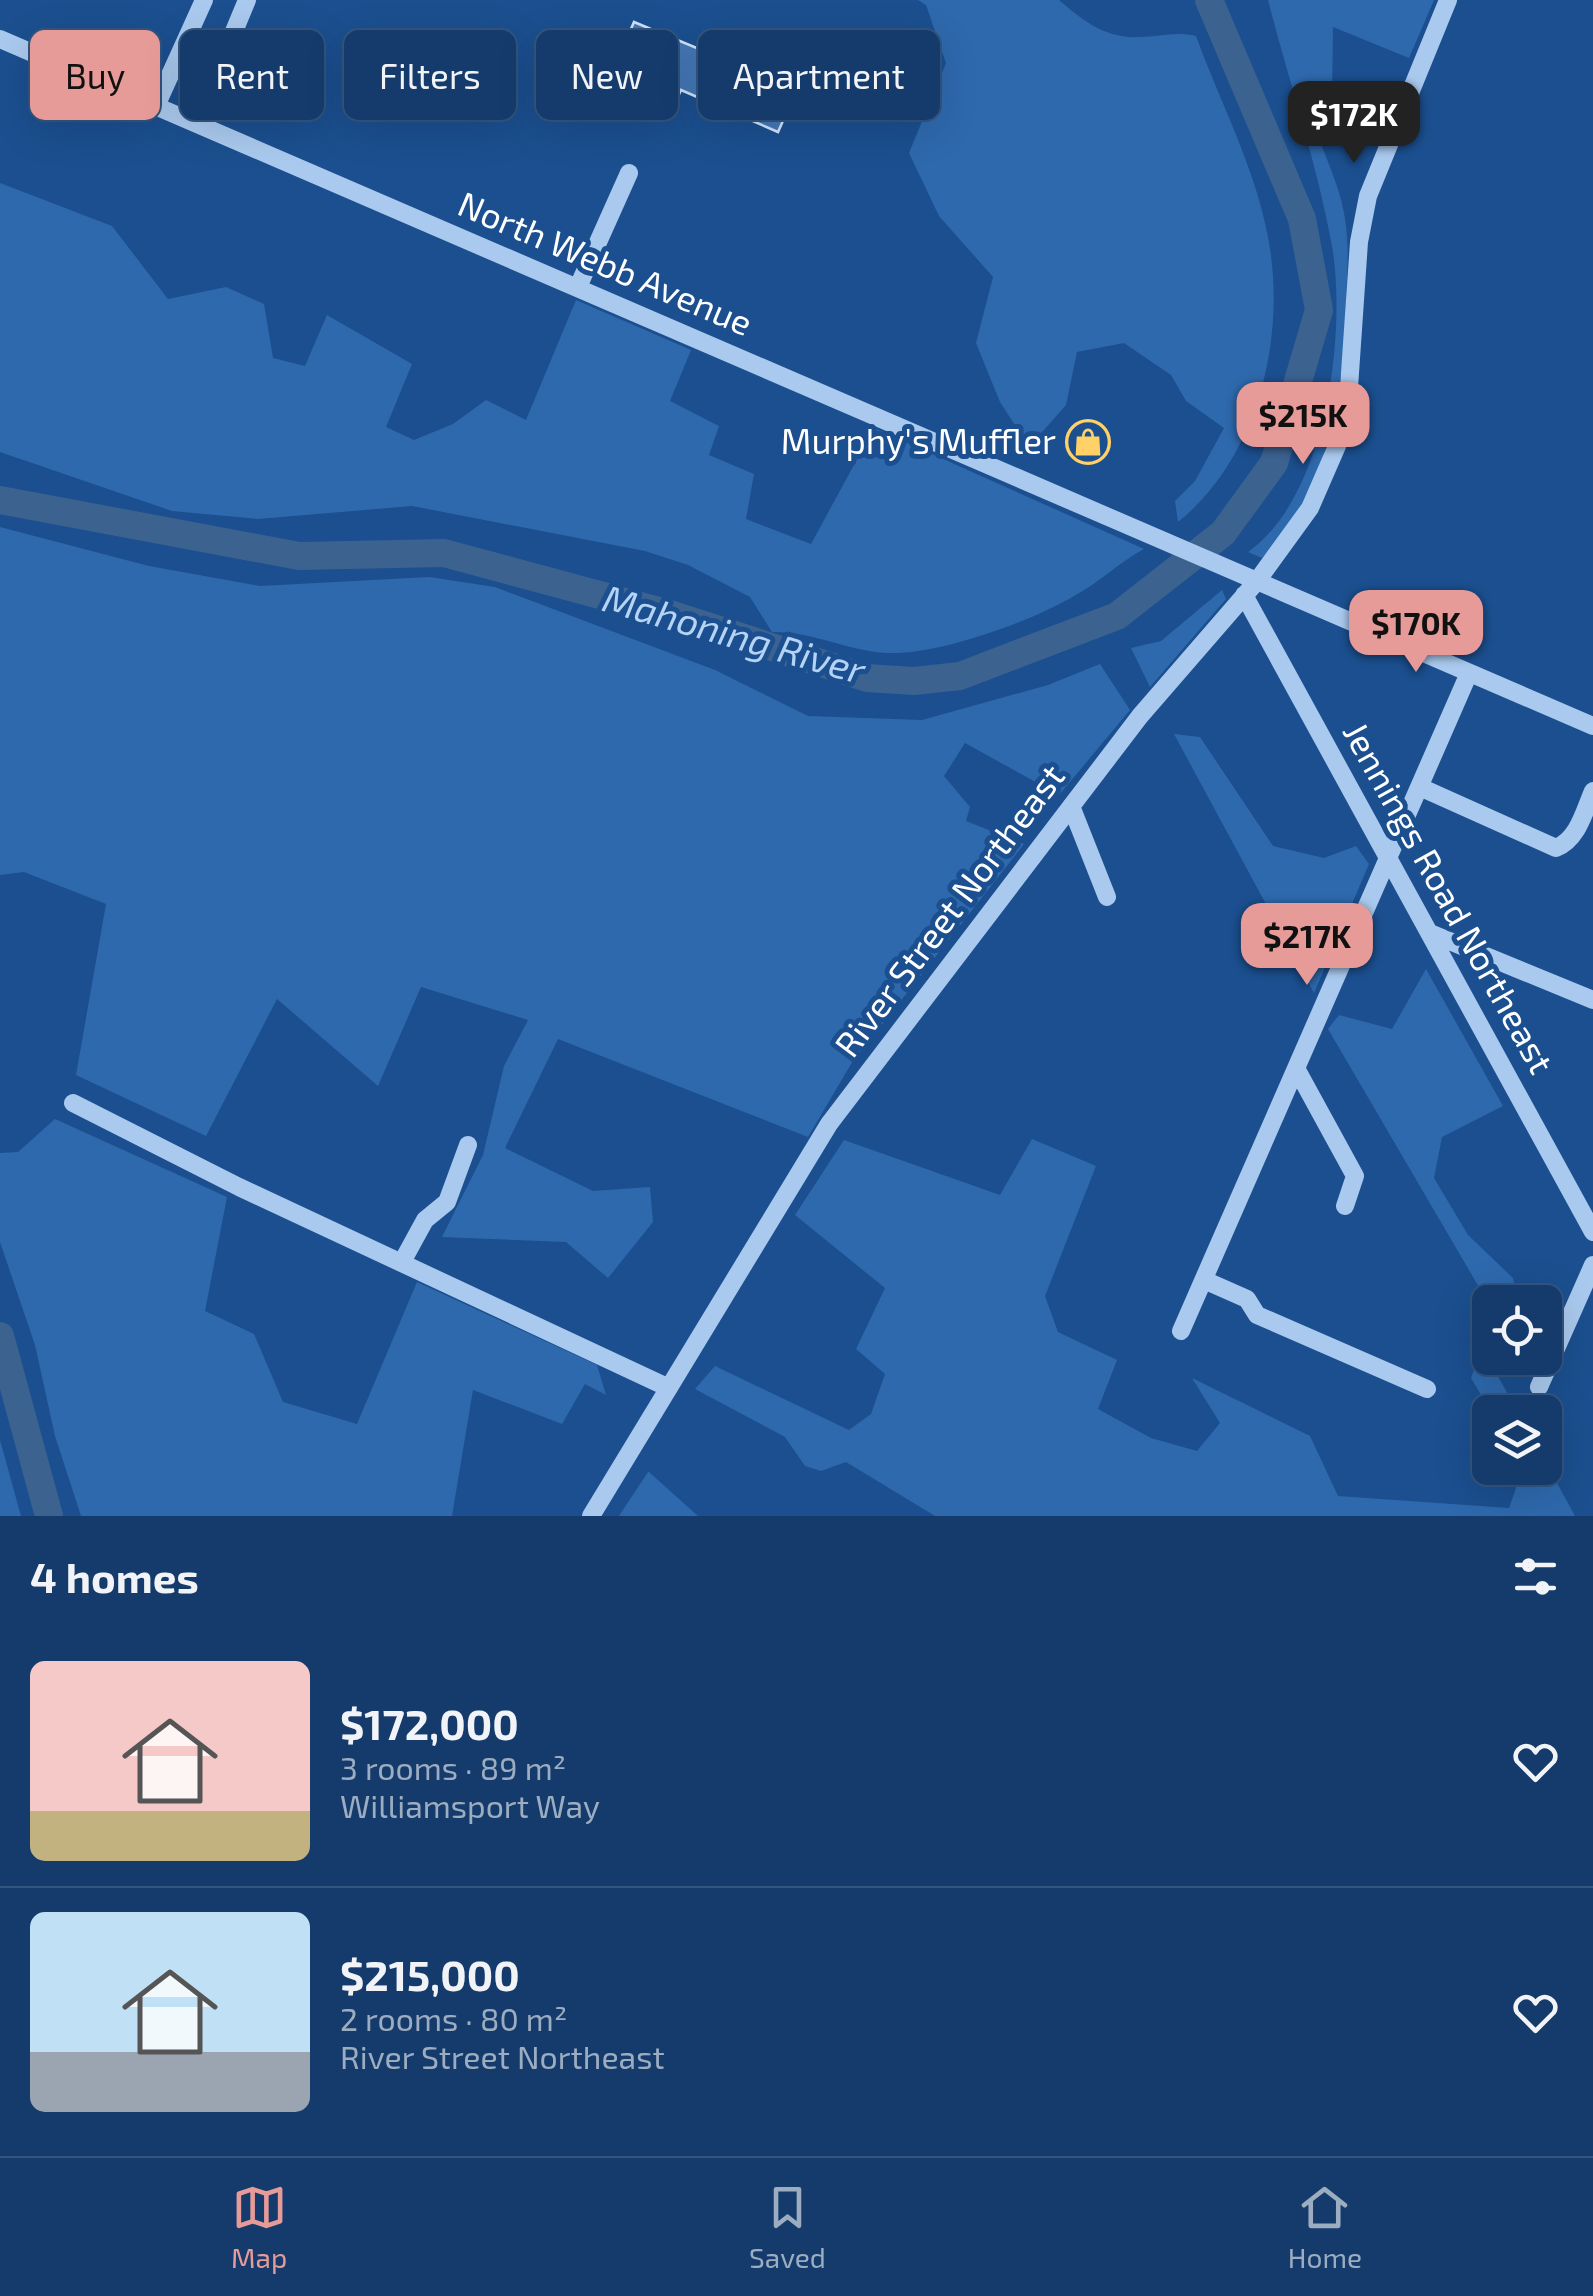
<!DOCTYPE html>
<html lang="en">
<head>
<meta charset="utf-8">
<style>
	body { margin:0; font-family:"Exo 2",sans-serif; background:#1d4271; color:#f1f3f6; height:100vh; display:flex; flex-direction:column; font-size:38px; white-space:nowrap }
	* { box-sizing:border-box; margin:0 }
	p { font-size:32px; color:#9dadc1 }
	.icon { flex:none; width:55px; height:55px; fill:none; stroke:currentColor; stroke-width:2; stroke-linecap:round; stroke-linejoin:round }
	.map { position:relative; height:1516px; overflow:hidden }
	.side { display:flex; flex-direction:column; background:#143b6b; flex:1 }
	.side>* { flex:none }
	.guide { position:absolute; left:30px; top:30px; width:1000px; height:90px; display:flex; gap:20px }
	.fabs { position:absolute; left:1472px; top:1285px; display:grid; gap:20px }
	.fabs a { display:grid; place-items:center; width:90px; height:90px; border-radius:15px; background:#143b6b; box-shadow:0 10px 40px #0002,0 0 0 2px #33557e; font-size:50px }
	.price { position:absolute; translate:-50% -85px; padding:0 22px; border-radius:20px; background:#e69b98; color:#111; font-size:32px; line-height:65px; filter:drop-shadow(0 2px 5px #0008) }
	.price::after { content:''; position:absolute; left:50%; top:60px; width:30px; height:22px; margin-left:-15px; background:inherit; clip-path:polygon(0 0,100% 0,50% 100%) }
	.price.current { background:#222; color:#fff }
	ul { padding:0; list-style:none }
	li { display:flex; align-items:center; gap:30px; height:250px; padding:0 30px }
	li+li { border-top:2px solid #33557e }
	li span { display:grid; place-items:center; flex:none; width:280px; height:200px; border-radius:15px; color:#555 }
	li>.icon { margin-inline-start:auto }
	span .icon { width:120px; height:120px; fill:#fffc; stroke-width:1 }
	li b { font-size:42px }
	h2 { display:flex; justify-content:space-between; align-items:center; height:120px; padding:0 30px; font-size:42px }
	.tag { padding:0 35px; border-radius:15px; background:#143b6b; box-shadow:0 10px 40px #0002,0 0 0 2px #33557e; font-size:35px; line-height:90px }
	.tag.current { background:#e69b98; color:#111 }
	.tab-bar { display:flex; justify-content:space-around; align-items:center; height:140px; border-top:2px solid #33557e; background:#143b6b; font-size:28px; color:#9dadc1 }
	.tab-bar a { display:grid; justify-items:center; gap:5px }
	.tab-bar .current { color:#e69b98 }
	.map>svg:first-child { display:block }
	.green { fill:#2e69ad }
	.lines { fill:none; stroke-linecap:round; stroke-linejoin:round }
	.river { stroke:#3c6290; stroke-width:28 }
	.building { fill:#4478b7; stroke:#cfe3fa; stroke-width:2.5 }
	.minor { stroke:#a9c9ee; stroke-width:18 }
	.labels { text-anchor:middle; stroke-width:10; stroke-linejoin:round; paint-order:stroke }
	.street-label { font-size:35px; fill:#fff; stroke:#1b4f8f }
	.poi-label { font-size:35px; fill:#fff; stroke:#1b4f8f; text-anchor:end }
	.water-label { font-size:38px; font-style:italic; fill:#b5d3f5; stroke:#1b4f8f }
</style>
</head>
<body>
<div class="map">
<svg width="1593" height="1516" viewBox="0 0 1593 1516">
	<rect width="100%" height="100%" fill="#1b4f8f"/>
	<path class="green" d="M918 0H1059C1082 20 1106 39 1139 37 1160 37 1175 31 1196 36 1220 102 1255 167 1268 237 1287 335 1259 457 1178 522L1175 501 1195 481 1224 428 1186 401 1171 375 1124 343 1077 352 1066 405 1029 447 1000 402 976 343 993 277 939 216 909 153 946 63 926 5Z
		M1268 0H1434L1409 58 1333 27 1332 102 1315 127C1324 155 1339 184 1344 213 1350 244 1347 274 1346 305 1343 396 1329 490 1262 558L1248 552C1326 497 1347 335 1332 246 1317 163 1289 82 1268 0Z
		M0 183 112 226 168 299 226 287 264 304 273 358 305 366 327 315 412 364 386 427 414 440 453 424 486 400 526 420 576 300 691 350 670 401 719 426 709 455 754 474 746 519 811 544 874 428 1144 549C1118 563 1099 583 1074 596 1032 621 948 651 899 653 853 655 817 631 772 632L750 597 688 565 645 551 412 506 258 519 172 511 0 452Z
		M0 527 149 566 260 586 429 577 495 587 715 670 808 716 922 720 1048 685 1100 664 1130 710 1059 795 965 743 944 776 970 807 966 821 1024 844 851 1064 808 1137 558 1039 505 1148 593 1191 650 1187 653 1222 608 1278 566 1242 442 1237 483 1155 504 1066 528 1020 421 987 378 1086 277 999 206 1136 76 1075 106 904 24 872 0 875Z
		M1222 590 1226 599 1150 687 1131 648 1161 641Z
		M1174 734 1200 737 1273 846 1324 858 1356 846 1369 864 1314 993Z
		M1426 969 1503 1106 1442 1137 1434 1178 1468 1235 1513 1278 1517 1302 1490 1306 1328 1029 1339 1015 1392 1029Z
		M55 1119 227 1197 205 1311 254 1334 283 1402 357 1424 417 1282 597 1365 606 1395 585 1384 562 1424 473 1390 452 1516H81L55 1436 35 1345 0 1242V1153L18 1152Z
		M1032 1139 1096 1166 1045 1296 1058 1332 1117 1360 1098 1409 1151 1438 1197 1451 1220 1423 1192 1378 1310 1436 1338 1496 1509 1508 1523 1468H1545V1461L1575 1516H935L846 1462 821 1471 805 1466 785 1437 695 1389 715 1366 849 1430 871 1414 885 1374 856 1349 885 1288 795 1215 844 1140 1000 1195Z
		M1482 1348 1518 1412H1491L1471 1378Z
		M0 1440 21 1516H0Z
		M648 1472H649L698 1516H619Z"/>
	<g class="lines">
		<path class="river" d="M0 500 299 556 444 553 670 614 867 678 914 681 960 676 1117 616 1223 533 1274 463 1319 310 1302 219 1209 0
			M0 1336 49 1516"/>
	</g>
	<path class="building" d="M634 22 779 82 773 97 790 105 778 132 681 90 676 101 612 73Z"/>
	<g class="lines">
		<path class="minor" d="M0 39 1593 726
			M156 106 204 0
			M196 123 247 0
			M578 287 629 173
			M1244 595 1593 1232
			M1422 788 1556 848C1578 839 1584 812 1593 791
			M1071 806 1107 897
			M1430 933 1593 1000
			M1297 1070 1355 1176 1345 1206
			M73 1103 239 1187 669 1388
			M402 1262 425 1220 447 1202 468 1145
			M1204 1280 1247 1299 1257 1315 1427 1389
			M1181 1331 1469 673
			M1539 1387 1593 1265
			M591 1516 829 1124 1140 716 1257 581 1310 508 1337 446 1348 402 1359 242 1368 196 1448 0"/>
	</g>
	<defs>
		<g id="shop-ring" transform="scale(2.25)"><circle r="9.5" fill="#1b4f8f" stroke="#ffd166" stroke-width="1.5"/><path d="M-5-2.5h2.3a2.7 3.5 0 0 1 5.4 0H5L5.5 6h-11ZM-1.5-2.5h3a1.5 2.3 0 0 0-3 0Z" fill="#ffd166"/></g>
	</defs>
	<g fill-rule="evenodd">
		<use href="#shop-ring" x="1088" y="442"/>
	</g>
	<g class="labels">
		<g class="street-label">
			<text transform="translate(605 264) rotate(23)" y="12">North Webb Avenue</text>
			<text transform="translate(1448 898) rotate(61)" y="12">Jennings Road Northeast</text>
			<text transform="translate(950 911) rotate(-53)" y="12">River Street Northeast</text>
		</g>
		<g class="poi-label">
			<text x="1056" y="454">Murphy's Muffler</text>
		</g>
		<g class="water-label">
			<text transform="translate(734 635) rotate(16)" y="13">Mahoning River</text>
		</g>
	</g>
</svg>
<div class="fabs">
<a><svg class="icon" aria-label="locate" viewBox="0 0 24 24"><circle cx="12" cy="12" r="6"/><path d="M12 2v4M12 18v4M2 12h4M18 12h4"/></svg></a>
<a><svg class="icon" aria-label="layers" viewBox="0 0 24 24"><path d="M12 4l9 5-9 5-9-5zM3 14l9 5 9-5"/></svg></a>
</div>
<b class="price current" style="left:1354px;top:166px">$172K</b>
<b class="price" style="left:1303px;top:467px">$215K</b>
<b class="price" style="left:1416px;top:675px">$170K</b>
<b class="price" style="left:1307px;top:988px">$217K</b>
<div class="guide">
<a class="tag current">Buy</a>
<a class="tag">Rent</a>
<a class="tag">Filters</a>
<a class="tag">New</a>
<a class="tag">Apartment</a>
</div>
</div>
<section class="side">
<h2>4 homes<svg class="icon" aria-label="filters" viewBox="0 0 24 24"><path d="M4 7h16M4 17h16"/><circle cx="9" cy="7" r="2"/><circle cx="15" cy="17" r="2"/></svg></h2>
<ul>
<li><span style="background:linear-gradient(#f6c9c9 75%,#c2b280 0)"><svg class="icon" aria-label="home" viewBox="0 0 24 24"><path d="M3 11l9-7 9 7M6 9v11h12V9"/></svg></span><div><b>$172,000</b><p>3 rooms · 89 m²</p><p>Williamsport Way</p></div><svg class="icon" aria-label="heart" viewBox="0 0 24 24"><path d="M12 20l-8-8c-3-5 5-10 8-4 3-6 11-1 8 4z"/></svg></li>
<li><span style="background:linear-gradient(#bfe0f5 70%,#9aa5b1 0)"><svg class="icon" aria-label="home" viewBox="0 0 24 24"><path d="M3 11l9-7 9 7M6 9v11h12V9"/></svg></span><div><b>$215,000</b><p>2 rooms · 80 m²</p><p>River Street Northeast</p></div><svg class="icon" aria-label="heart" viewBox="0 0 24 24"><path d="M12 20l-8-8c-3-5 5-10 8-4 3-6 11-1 8 4z"/></svg></li>
</ul>
</section>
<nav class="tab-bar">
<a class="current"><svg class="icon" aria-label="map" viewBox="0 0 24 24"><path d="M3 6l6-2 6 2 6-2v14l-6 2-6-2-6 2zM9 4v14M15 6v14"/></svg>Map</a>
<a><svg class="icon" aria-label="saved" viewBox="0 0 24 24"><path d="M7 4h10v16l-5-4-5 4z"/></svg>Saved</a>
<a><svg class="icon" aria-label="home" viewBox="0 0 24 24"><path d="M3 11l9-7 9 7M6 9v11h12V9"/></svg>Home</a>
</nav>
</body>
</html>
